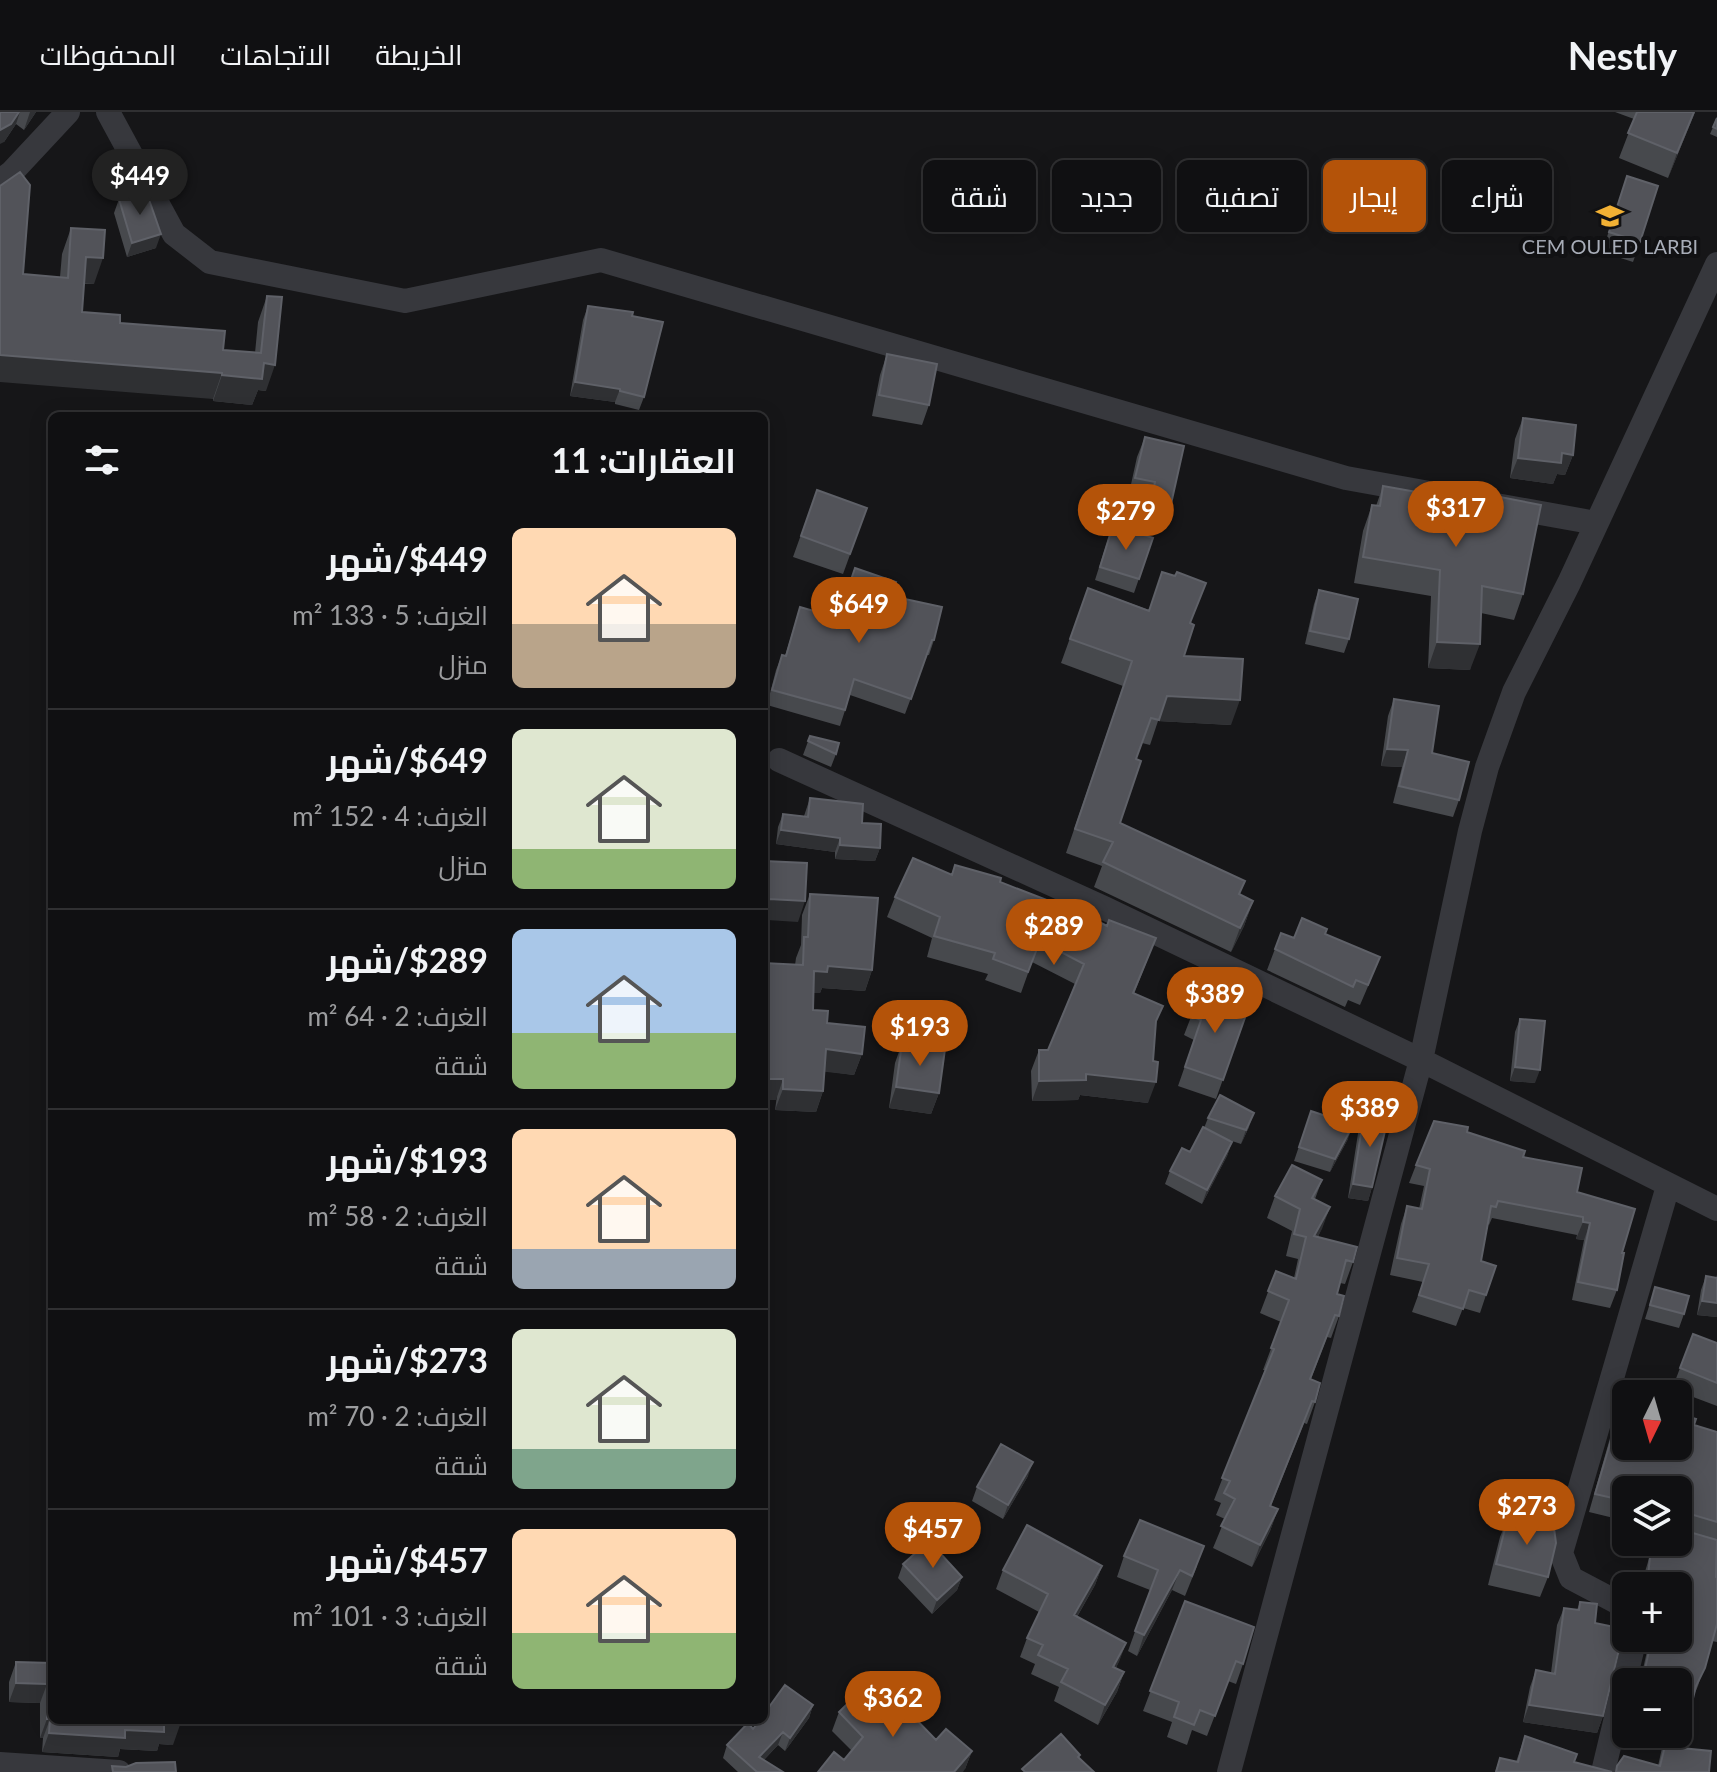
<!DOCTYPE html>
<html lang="ar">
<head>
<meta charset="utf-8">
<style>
	body { margin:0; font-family:Lato,Cairo,sans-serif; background:#1e1e20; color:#f1f3f6; direction:rtl; height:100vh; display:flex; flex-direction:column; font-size:30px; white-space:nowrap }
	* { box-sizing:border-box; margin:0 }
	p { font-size:26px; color:#9c9d9f }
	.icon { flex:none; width:44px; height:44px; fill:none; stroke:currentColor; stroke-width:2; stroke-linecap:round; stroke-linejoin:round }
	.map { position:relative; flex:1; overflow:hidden; direction:ltr }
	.drawer { position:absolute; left:48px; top:300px; width:720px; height:1312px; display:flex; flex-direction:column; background:#101012; border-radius:12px; box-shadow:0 4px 20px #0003,0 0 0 2px #303032; direction:rtl }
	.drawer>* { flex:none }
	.guide { position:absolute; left:792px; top:48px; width:760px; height:72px; direction:rtl; display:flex; gap:16px }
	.needle { width:52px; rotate:185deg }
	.controls { position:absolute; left:1612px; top:1268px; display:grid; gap:16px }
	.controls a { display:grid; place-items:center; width:80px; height:80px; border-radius:12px; background:#101012; box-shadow:0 4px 20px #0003,0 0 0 2px #303032; font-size:40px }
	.price { position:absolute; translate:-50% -68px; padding:0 18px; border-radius:28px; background:#b45309; color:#fff; font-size:26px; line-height:52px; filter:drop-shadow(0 2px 4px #0008) }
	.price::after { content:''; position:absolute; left:50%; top:48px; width:24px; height:18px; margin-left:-12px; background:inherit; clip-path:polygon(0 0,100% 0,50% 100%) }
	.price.selected { background:#222; color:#fff }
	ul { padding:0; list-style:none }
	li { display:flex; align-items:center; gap:24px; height:200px; padding:0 32px }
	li+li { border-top:2px solid #303032 }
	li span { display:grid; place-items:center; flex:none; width:224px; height:160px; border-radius:12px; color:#555 }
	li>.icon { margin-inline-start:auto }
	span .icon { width:96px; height:96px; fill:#fffc; stroke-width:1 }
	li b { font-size:34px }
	h2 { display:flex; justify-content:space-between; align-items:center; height:96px; padding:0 32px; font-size:34px }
	.chip { padding:0 28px; border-radius:12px; background:#101012; box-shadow:0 4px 20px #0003,0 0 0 2px #303032; font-size:28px; line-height:72px }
	.chip.selected { background:#b45309; color:#fff }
	header { display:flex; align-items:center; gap:48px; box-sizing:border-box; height:112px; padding:0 40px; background:#101012; border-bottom:2px solid #303032 }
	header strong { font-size:38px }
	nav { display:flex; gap:44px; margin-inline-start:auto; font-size:28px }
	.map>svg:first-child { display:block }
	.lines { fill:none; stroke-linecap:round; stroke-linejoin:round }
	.street { stroke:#37383d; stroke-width:24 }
	.wall { fill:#47494d }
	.shaded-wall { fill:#2f3033 }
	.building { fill:#525359; stroke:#5f6168; stroke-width:2 }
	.labels { text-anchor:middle; stroke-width:8; stroke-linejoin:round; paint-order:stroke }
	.poi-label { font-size:20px; fill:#a8adb8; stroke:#111113 }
</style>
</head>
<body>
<header>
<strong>Nestly</strong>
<nav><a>الخريطة</a><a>الاتجاهات</a><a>المحفوظات</a></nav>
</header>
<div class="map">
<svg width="1717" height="1660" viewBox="0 0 1717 1660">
	<rect width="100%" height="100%" fill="#161618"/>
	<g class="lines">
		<path class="street" d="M108 0 174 122 210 150 405 189 601 148 1346 366 1596 411
			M0 69 12 60 68 0
			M779 648 1104 796 1421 948 1717 1097
			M1626 1495 1571 1466 1561 1441 1668 1074
			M0 1652 119 1660
			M1229 1660 1421 948 1470 719 1487 655 1514 580 1569 471 1717 152
			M1603 1660 1635 1526"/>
	</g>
	<path class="wall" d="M0 0H36L24 18 16 12 4 30Z
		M1615 0H1695L1668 66 1619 46 1634 7Z
		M1717 6V25L1710 22Z
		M1627 64 1640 130 1633 150 1602 140Z
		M119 87 156 136 127 145 114 101Z
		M71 116 94 172H84L82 200 223 238 255 241 258 210 267 184 266 279 258 278 252 293 213 289V287L23 162 60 165 62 142Z
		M588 194 632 204 644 285 639 298 615 292V290L570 284 583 208Z
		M887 242 929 293 922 313 872 304 880 263Z
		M1523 306 1573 343 1565 363 1557 362 1553 372 1510 366 1515 327Z
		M1145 325 1171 392 1163 412 1144 408 1148 391 1128 386 1137 345Z
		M1383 374 1476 390 1479 381 1523 482 1514 508 1481 501 1470 558 1428 556 1431 484 1354 471 1363 419 1372 393 1376 394Z
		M817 378 867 396 843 462 793 445Z
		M1153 426 1134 481 1095 468 1108 427Z
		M1088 476 1149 498 1190 512 1184 544 1231 613 1158 609 1150 633 1142 631 1136 647 1120 711 1240 783 1253 789 1244 814 1231 840 1094 775 1102 754 1066 741 1123 574 1061 551Z
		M1319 478 1349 527 1344 541 1305 532 1314 492Z
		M891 484 934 528 929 543H927L905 602 850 583 840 614 767 593 776 558 782 543 785 544 800 495 838 506Z
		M1394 587 1432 641 1459 688 1453 705 1393 691 1402 655 1381 654 1388 604Z
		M810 624 836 642 831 655 803 643Z
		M810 686 862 711 880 736 875 749 835 747V740L776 732 778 715 783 702 804 704Z
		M955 753 1107 814 1156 826 1134 882 1156 912 1148 991 1080 983 1078 988 1032 989 1031 959 1039 938H1048L1075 872 1032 850 1021 881 985 868 988 862 927 845 932 826 887 805 895 785 951 763Z
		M810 782 872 858 865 879 822 876 820 881H813V898L862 942 854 963 824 959 823 979 816 1000 775 998 796 846 801 833 802 803Z
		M1281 821 1294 826 1325 822 1372 865 1360 893 1348 888 1345 895 1267 858Z
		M1201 879 1248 897 1216 987 1178 974 1194 928 1184 923Z
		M1520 907 1535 971 1510 969 1515 920Z
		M902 931 939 981 931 1002 889 996 895 951Z
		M1311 999 1348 1027 1330 1060 1294 1049Z
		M1364 1002 1372 1075 1368 1089 1348 1086 1359 1015Z
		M1208 1006 1249 1015 1241 1032 1226 1027 1232 1030 1227 1044 1202 1092 1165 1072 1170 1059 1190 1040 1204 1016Z
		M1467 1020 1523 1045 1577 1080 1622 1141 1617 1178 1610 1196 1572 1188 1584 1128 1576 1127 1577 1123 1492 1106 1489 1113 1488 1112 1481 1149 1486 1183 1480 1201 1463 1196 1456 1214 1412 1200 1423 1170 1390 1163 1401 1112 1407 1094 1419 1097 1424 1074 1409 1071 1416 1053Z
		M1322 1068 1315 1087 1330 1095 1318 1125 1353 1150 1345 1172 1340 1171 1337 1182 1339 1204 1331 1226 1327 1225 1311 1267 1315 1290 1307 1312 1304 1311 1271 1394 1278 1397 1270 1419 1252 1455 1213 1436 1225 1407 1216 1403 1221 1391 1214 1388 1265 1258H1263L1281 1210 1260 1201 1276 1159 1294 1166 1298 1147 1286 1144 1292 1119 1267 1106 1275 1084Z
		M1717 1163V1205L1697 1203 1701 1178 1706 1164 1716 1166Z
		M1655 1175 1684 1202 1679 1216 1645 1207Z
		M1693 1222 1717 1231V1294L1672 1277Z
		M1626 1300V1334L1694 1313 1717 1320V1460L1716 1465 1717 1466V1530L1712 1529 1698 1574 1694 1583 1681 1636 1709 1660H1615L1617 1654H1658L1662 1636 1626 1627 1627 1622H1678V1570H1640L1650 1526H1678V1474H1643L1644 1463 1654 1430H1678V1378H1626V1413L1625 1412 1626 1409 1589 1400 1610 1326 1617 1308 1622 1310Z
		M1028 1364 1003 1407 972 1389 977 1375Z
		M1508 1405 1548 1465 1540 1485 1488 1473 1500 1425Z
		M1124 1444 1197 1454 1185 1484 1172 1478 1137 1544 1128 1539 1150 1478 1117 1465Z
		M903 1452 962 1465 957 1478 932 1502 898 1466Z
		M1102 1454 1095 1473 1077 1505 1126 1531 1116 1556 1124 1560 1117 1580 1098 1613 1054 1589 1059 1575 1031 1562 1035 1552 1020 1545 1027 1526 1039 1500 996 1477 1003 1458Z
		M1185 1489 1243 1552 1236 1572 1228 1569 1207 1624 1192 1618 1187 1633 1167 1625 1172 1610 1143 1599Z
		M1580 1490 1595 1511 1603 1604 1597 1621 1523 1610 1530 1575 1536 1558 1551 1561 1557 1513 1564 1496 1577 1498Z
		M16 1550 52 1551V1608L173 1633 159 1632 157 1639 120 1637 118 1645 42 1640 43 1626H40V1591L9 1590V1570Z
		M813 1593 809 1606 785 1639 778 1633 764 1648 783 1660H738L723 1646 727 1633 753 1617Z
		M839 1600 972 1639 965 1657 852 1639 832 1619Z
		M1525 1624 1574 1650 1612 1660H1495L1500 1646 1516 1650Z"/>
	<path class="shaded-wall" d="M19 0H20L16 12 4 30 0 32V18Z
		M30 0H36L24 18Z
		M1694 0H1695L1668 66 1677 41Z
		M161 122 156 136 127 145 132 131Z
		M86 145 103 146 94 172 76 171Z
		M0 243 222 261 213 287 0 270Z
		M264 251 275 253 266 279 258 278 252 293 213 289 222 263Z
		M575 270 620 277 615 290 570 284Z
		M1562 341 1573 343 1565 363 1557 362 1553 372 1510 366 1518 346Z
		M1437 530 1480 532 1470 558 1428 556Z
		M1167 584 1240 588 1231 613 1158 609Z
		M1387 637 1408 638 1402 655 1381 654Z
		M781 718 840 726 835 740 776 732Z
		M840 733 880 736 875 749 835 747Z
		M769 787 805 789 798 810 767 808 764 816V800Z
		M1253 789 1244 814 1231 840 1240 816Z
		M828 854 872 858 865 879 822 876 820 881H807L814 859Z
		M826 937 862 942 854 963 818 959Z
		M1515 955 1540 958 1535 971 1510 969Z
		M1086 962 1156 970 1148 991 1080 983 1078 988 1032 989 1039 969Z
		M764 967H783L776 988H764Z
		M896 975 939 981 931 1002 889 996Z
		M783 977 823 979 816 1000 775 998Z
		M1254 1001 1249 1015 1241 1032 1246 1018Z
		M1353 1013 1348 1027 1330 1060 1335 1047Z
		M1232 1030 1227 1044 1202 1092 1207 1078Z
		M1353 1072 1372 1075 1368 1089 1348 1086Z
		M1330 1095 1322 1117 1306 1146 1314 1124Z
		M1583 1110 1590 1111 1584 1128 1576 1127Z
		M1702 1189 1717 1191V1205L1697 1203Z
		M1033 1350 1028 1364 1003 1407 1008 1393Z
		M1278 1397 1270 1419 1252 1455 1260 1433Z
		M1687 1401 1680 1419 1678 1420V1404L1679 1403Z
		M1102 1454 1095 1473 1067 1522 1074 1503Z
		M1180 1458 1172 1478 1137 1544 1144 1523Z
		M962 1465 957 1478 932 1502 937 1488Z
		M1126 1531 1119 1550 1106 1574 1113 1555Z
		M1124 1560 1117 1580 1098 1613 1105 1593Z
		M16 1571 47 1572 40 1591 9 1590Z
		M813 1593 809 1606 785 1639 790 1626Z
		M1529 1593 1603 1604 1597 1621 1523 1610Z
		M47 1607H50L43 1626H40Z
		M164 1613H180L173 1633 159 1632 157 1639 120 1637 118 1645 42 1640 49 1621 125 1618Z
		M783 1620 778 1633 754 1658 759 1645Z
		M972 1639 965 1657 963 1660H954Z"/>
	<path class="building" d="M0 0H19L11 12 0 18Z
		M1637 0H1694L1677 41 1628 21Z
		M1717 6V17L1713 15Z
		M20 60 30 73 23 162 68 166 71 116 105 118 103 146 86 145 82 200 120 203V211L225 219 223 238 261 241 267 184 282 185 275 253 264 251 262 267 222 263V261L0 243V74Z
		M1627 64 1658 74 1640 130 1609 120Z
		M146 79 161 122 132 131 119 87Z
		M588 194 633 200 632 204 663 210 644 285 620 279V277L575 270Z
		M887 242 937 252 929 293 879 283Z
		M1523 306 1576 313 1573 343 1562 341 1561 351 1518 346Z
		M1145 325 1184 334 1171 392 1151 388 1155 370 1135 366Z
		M1383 374 1478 391 1479 381 1541 393 1523 482 1482 474 1480 532 1437 530 1440 458 1363 445 1372 393 1380 394Z
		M817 378 867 396 850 442 801 424Z
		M1113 413 1153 426 1139 467 1100 455Z
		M855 456 896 470 891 484 942 495 934 528H932L911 587 854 567 845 598 772 578 782 543 786 544 800 495 838 506Z
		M1162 460 1175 464 1177 460 1206 471 1190 511 1194 513 1184 544 1243 547 1240 588 1167 584 1159 608 1151 606 1136 647 1141 649 1120 711 1245 769 1239 782 1253 789 1240 816 1103 750 1113 730 1075 717 1132 549 1070 527 1088 476 1149 499Z
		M1319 478 1358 487 1349 527 1310 519Z
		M1394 587 1439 594 1432 641 1469 650 1459 688 1399 674 1408 638 1387 637Z
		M810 624 839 631 836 642 808 629Z
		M764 641H765L768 694H764Z
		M810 686 863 692 862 711 881 712 880 736 840 733V726L781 718 783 702 808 705Z
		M913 746 952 763 955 753 1001 766 1000 770 1062 794 1064 792 1107 814 1109 808 1156 826 1133 881 1163 894 1156 909 1153 949 1158 950 1156 970 1086 962V968L1039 969V938H1048L1084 852 1040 829 1028 860 993 847 995 841 934 824 940 805 895 785Z
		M764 749 807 751 805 789 769 787 767 807H764Z
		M810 782 878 786 872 858 828 854 827 860 814 859 813 898 828 899 827 911 865 915 862 942 826 937 823 979 783 977V967H764V851L803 853 804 825H808Z
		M1302 806 1327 817 1325 822 1380 845 1368 873 1356 868 1353 875 1275 837 1281 821 1294 826Z
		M1201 879 1248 897 1223 968 1185 955 1201 908 1191 904Z
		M1520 907 1545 909 1540 958 1515 955Z
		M902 931 945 937 939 981 896 975Z
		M1220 983 1254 1001 1246 1018 1208 1006Z
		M1311 999 1353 1013 1335 1047 1299 1035Z
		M1364 1002 1388 1006 1372 1075 1353 1072Z
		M1434 1009 1468 1015 1467 1020 1525 1039 1523 1045 1582 1056 1577 1080 1635 1097 1622 1141H1624L1617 1178 1578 1170 1590 1111 1583 1110V1105L1498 1089 1496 1095 1491 1094 1481 1149 1496 1154 1486 1183 1469 1178 1463 1197 1419 1183 1429 1152 1397 1146 1407 1094 1422 1097 1430 1057 1416 1053Z
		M1203 1015 1232 1030 1207 1078 1170 1059 1182 1036 1190 1040Z
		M1292 1053 1322 1068 1312 1086 1330 1095 1314 1124 1357 1135 1353 1150 1346 1148 1337 1182 1344 1184 1339 1204 1335 1203 1310 1267 1320 1271 1315 1290 1312 1289 1270 1394 1278 1397 1260 1433 1221 1414 1235 1387 1224 1381 1230 1369 1222 1366 1274 1237 1271 1236 1289 1188 1268 1179 1276 1159 1296 1167 1306 1125 1294 1122 1300 1097 1275 1084Z
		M1706 1164 1717 1166V1191L1702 1189Z
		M1655 1175 1689 1184 1684 1202 1650 1193Z
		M1693 1222 1717 1231V1271L1680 1256Z
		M1626 1300V1334H1678V1302L1696 1307 1694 1313 1717 1320V1410L1687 1401 1679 1403 1678 1404V1378H1626V1389L1595 1382 1617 1308 1623 1310Z
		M1001 1332 1033 1350 1008 1393 977 1375Z
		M1508 1405 1554 1416 1556 1431 1548 1465 1496 1452Z
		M1140 1408 1204 1434 1192 1464 1180 1458 1144 1523 1135 1519 1158 1458 1124 1444Z
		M1027 1413 1102 1454 1074 1503 1126 1531 1113 1555 1124 1560 1105 1593 1061 1570 1068 1557 1038 1543 1043 1533 1027 1526 1048 1482 1003 1458Z
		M1678 1414 1679 1417 1717 1428 1716 1465 1717 1466V1512L1705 1556 1696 1574 1681 1636 1711 1639 1709 1660H1616L1617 1654 1624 1644 1660 1654 1668 1622H1678V1570H1642L1652 1526H1678V1474H1647L1650 1445 1655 1430H1678Z
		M929 1429 962 1465 937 1488 903 1452Z
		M1185 1489 1254 1515 1243 1552 1236 1549 1215 1604 1200 1598 1194 1613 1174 1605 1179 1590 1150 1579Z
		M1580 1490 1597 1492 1595 1511 1624 1517 1603 1604 1529 1593 1536 1558 1555 1562 1564 1496 1579 1498Z
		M16 1550 52 1551V1608H181L180 1613H164V1620L125 1618V1626L49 1621 50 1607H47V1572L16 1571Z
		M875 1565 936 1628 946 1617 972 1639 954 1660H818L834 1640 844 1648 863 1625 839 1600Z
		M785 1573 813 1593 790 1626 783 1620 759 1645 783 1660H757L727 1633 748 1611 753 1617 760 1608H764V1602Z
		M1061 1622 1080 1643 1078 1645 1094 1660H1025L1022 1657Z
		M1525 1624 1577 1642 1574 1650 1612 1660H1496L1500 1646 1518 1650Z
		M175 1650 176 1660H113L112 1654 126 1655 136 1651Z"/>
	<defs>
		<g id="school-bare" transform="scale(2.16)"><path d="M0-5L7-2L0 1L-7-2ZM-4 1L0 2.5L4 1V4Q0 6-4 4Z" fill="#f2b134" stroke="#111113" stroke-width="2.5" paint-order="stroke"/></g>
	</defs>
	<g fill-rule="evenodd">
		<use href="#school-bare" x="1610" y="104"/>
	</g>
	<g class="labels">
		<g class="poi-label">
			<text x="1610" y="142">CEM OULED LARBI</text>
		</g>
	</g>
</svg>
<div class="controls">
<a><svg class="needle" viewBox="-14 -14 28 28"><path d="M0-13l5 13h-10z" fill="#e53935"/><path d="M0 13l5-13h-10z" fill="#9c9d9f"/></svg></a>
<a><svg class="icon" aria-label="layers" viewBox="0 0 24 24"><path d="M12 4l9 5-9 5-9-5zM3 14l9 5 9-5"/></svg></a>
<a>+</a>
<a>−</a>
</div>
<b class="price selected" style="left:140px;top:105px">$449</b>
<b class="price" style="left:1456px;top:437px">$317</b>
<b class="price" style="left:1126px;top:440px">$279</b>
<b class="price" style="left:859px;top:533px">$649</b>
<b class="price" style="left:1054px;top:855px">$289</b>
<b class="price" style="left:1215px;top:923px">$389</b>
<b class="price" style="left:920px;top:956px">$193</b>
<b class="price" style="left:1370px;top:1037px">$389</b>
<b class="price" style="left:1527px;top:1435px">$273</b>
<b class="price" style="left:933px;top:1458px">$457</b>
<b class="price" style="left:893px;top:1627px">$362</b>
<div class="guide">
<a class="chip">شراء</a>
<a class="chip selected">إيجار</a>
<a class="chip">تصفية</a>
<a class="chip">جديد</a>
<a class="chip">شقة</a>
</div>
<section class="drawer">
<h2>العقارات: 11<svg class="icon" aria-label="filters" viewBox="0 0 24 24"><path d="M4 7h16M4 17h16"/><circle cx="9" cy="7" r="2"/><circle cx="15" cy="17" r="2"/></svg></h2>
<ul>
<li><span style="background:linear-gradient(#ffd9b3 60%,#b9a48a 0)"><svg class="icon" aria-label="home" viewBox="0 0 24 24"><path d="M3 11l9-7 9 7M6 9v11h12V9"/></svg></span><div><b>$449/شهر</b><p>الغرف: 5 · 133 m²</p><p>منزل</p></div></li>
<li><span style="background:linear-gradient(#dfe7d0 75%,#8fb573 0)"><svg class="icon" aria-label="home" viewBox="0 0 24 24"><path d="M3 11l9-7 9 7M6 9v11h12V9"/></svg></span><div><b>$649/شهر</b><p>الغرف: 4 · 152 m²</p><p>منزل</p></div></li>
<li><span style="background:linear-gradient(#a9c7e8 65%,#8fb573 0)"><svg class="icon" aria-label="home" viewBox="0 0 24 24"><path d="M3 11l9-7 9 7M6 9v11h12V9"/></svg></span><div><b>$289/شهر</b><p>الغرف: 2 · 64 m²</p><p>شقة</p></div></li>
<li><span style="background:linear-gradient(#ffd9b3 75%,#9aa5b1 0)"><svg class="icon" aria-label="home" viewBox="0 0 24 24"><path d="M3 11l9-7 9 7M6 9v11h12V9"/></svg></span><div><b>$193/شهر</b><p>الغرف: 2 · 58 m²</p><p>شقة</p></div></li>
<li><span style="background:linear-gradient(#dfe7d0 75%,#7fa58c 0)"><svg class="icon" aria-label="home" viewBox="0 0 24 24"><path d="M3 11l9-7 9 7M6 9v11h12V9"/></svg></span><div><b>$273/شهر</b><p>الغرف: 2 · 70 m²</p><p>شقة</p></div></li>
<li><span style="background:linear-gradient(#ffd9b3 65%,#8fb573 0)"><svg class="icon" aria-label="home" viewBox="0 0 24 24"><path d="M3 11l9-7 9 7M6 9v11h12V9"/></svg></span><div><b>$457/شهر</b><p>الغرف: 3 · 101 m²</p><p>شقة</p></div></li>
</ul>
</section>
</div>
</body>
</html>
